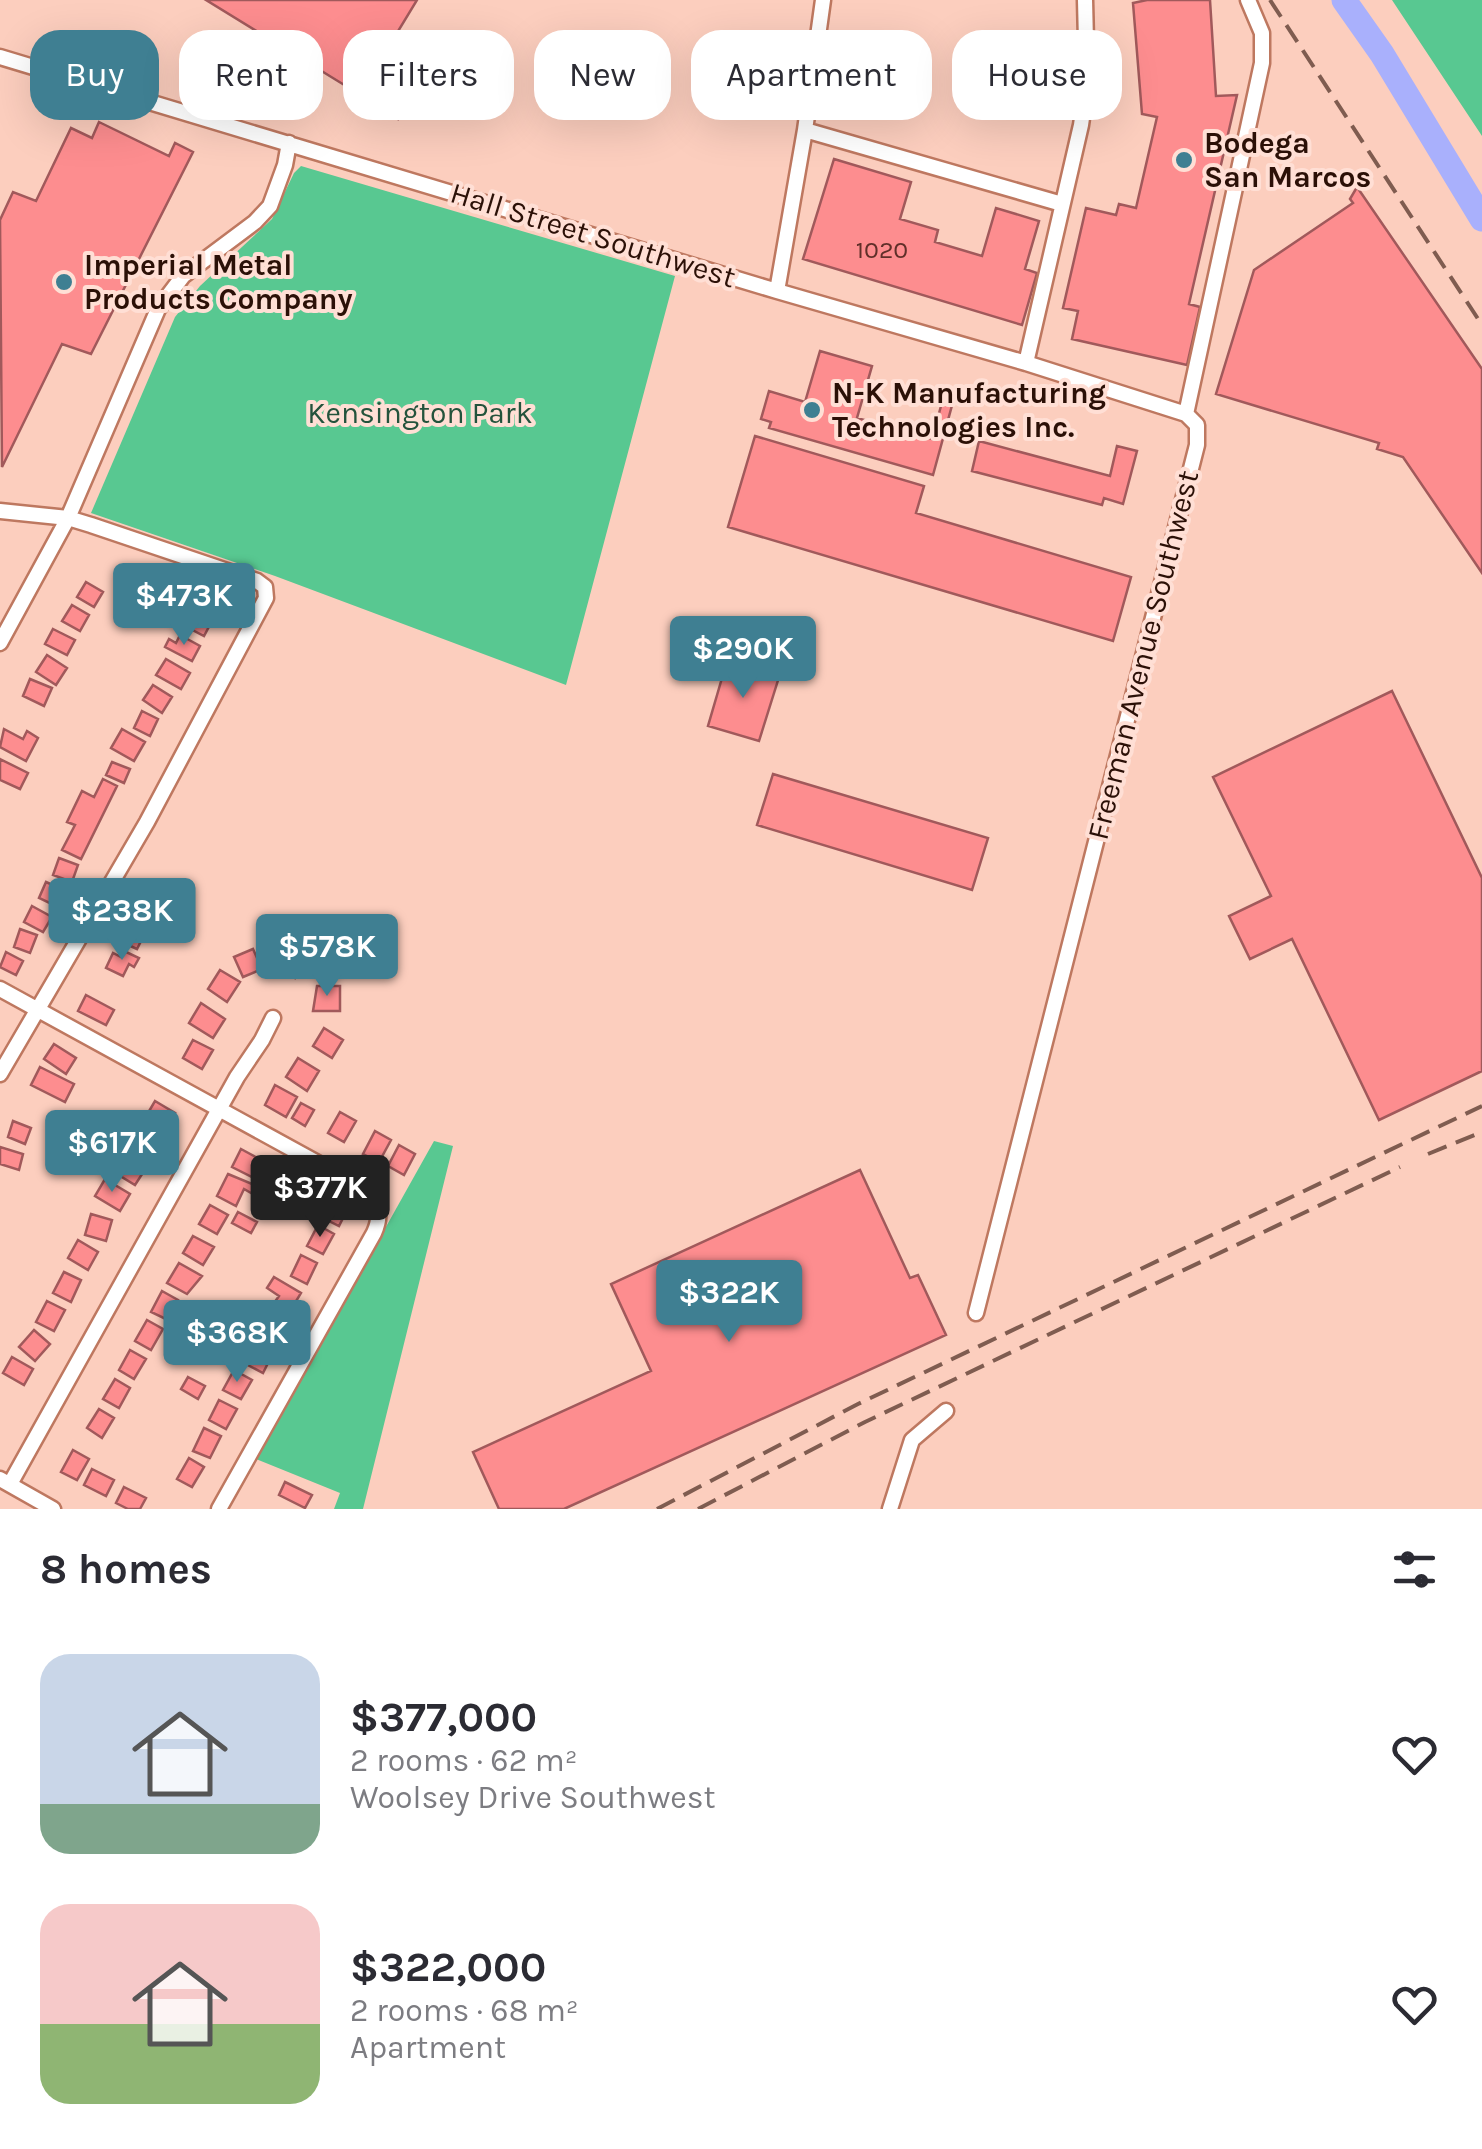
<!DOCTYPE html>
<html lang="en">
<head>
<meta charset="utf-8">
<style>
	body { margin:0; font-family:Karla,sans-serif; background:#f2f2f3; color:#2b2b33; height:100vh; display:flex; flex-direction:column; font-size:38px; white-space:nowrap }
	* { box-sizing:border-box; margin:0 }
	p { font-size:32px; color:#7c7c81 }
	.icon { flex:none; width:55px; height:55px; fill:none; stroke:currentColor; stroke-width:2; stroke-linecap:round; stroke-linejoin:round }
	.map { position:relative; height:1509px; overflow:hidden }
	.sheet { display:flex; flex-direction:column; background:#fff; flex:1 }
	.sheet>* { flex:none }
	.banner { position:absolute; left:30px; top:30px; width:1422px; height:90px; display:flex; gap:20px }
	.price { position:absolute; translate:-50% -85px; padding:0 22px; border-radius:10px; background:#3f7f92; color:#fff; font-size:32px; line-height:65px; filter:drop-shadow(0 2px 5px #0008) }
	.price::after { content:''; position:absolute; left:50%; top:60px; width:30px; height:22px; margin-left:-15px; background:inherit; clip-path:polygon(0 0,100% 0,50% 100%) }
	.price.on { background:#222; color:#fff }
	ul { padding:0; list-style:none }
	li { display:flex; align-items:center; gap:30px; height:250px; padding:0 40px }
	li span { display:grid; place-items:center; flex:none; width:280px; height:200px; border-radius:30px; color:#555 }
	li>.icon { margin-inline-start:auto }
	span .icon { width:120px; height:120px; fill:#fffc; stroke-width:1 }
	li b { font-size:42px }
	h2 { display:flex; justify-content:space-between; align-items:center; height:120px; padding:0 40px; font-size:42px }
	.tag { padding:0 35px; border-radius:30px; background:#fff; box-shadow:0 10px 40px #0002; font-size:35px; line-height:90px }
	.tag.on { background:#3f7f92; color:#fff }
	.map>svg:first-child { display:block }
	.green { fill:#58c891 }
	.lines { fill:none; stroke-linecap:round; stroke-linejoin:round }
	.river { stroke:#a9b0fc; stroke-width:25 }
	.building { fill:#fd8d8f; stroke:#a1595b; stroke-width:2.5 }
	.street-casing { stroke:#be7860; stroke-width:19 }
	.street { stroke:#fff; stroke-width:14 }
	.rail { stroke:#7f5c50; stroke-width:4; stroke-dasharray:20 10; stroke-linecap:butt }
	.poi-dot { fill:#3f7f92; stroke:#ffdfd5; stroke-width:4 }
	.labels { text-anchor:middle; stroke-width:8; stroke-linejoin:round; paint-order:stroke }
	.number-label { font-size:25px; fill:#602f29 }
	.poi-label { font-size:30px; font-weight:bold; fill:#2b1007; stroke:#ffdfd5; text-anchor:start }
	.street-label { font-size:30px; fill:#2b1007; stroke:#ffdfd5 }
	.park-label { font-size:30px; fill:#24533c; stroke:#ffdfd5 }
</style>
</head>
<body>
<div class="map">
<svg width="1482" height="1509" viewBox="0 0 1482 1509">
	<rect width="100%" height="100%" fill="#fccebe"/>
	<path class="green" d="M1392 0H1482V136Z
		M301 166 675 276 566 685 275 576 91 513 175 317 200 286 272 219 294 173Z
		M434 1141 453 1146 363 1509H334L340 1493 256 1459Z"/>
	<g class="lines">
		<path class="river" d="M1344 0 1382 54 1482 219"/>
	</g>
	<path class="building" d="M206 0H417L386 51 424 72 398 119 368 102 365 109 357 104 359 94Z
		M1147 0H1210L1216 96 1237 95 1189 304 1200 307 1187 365 1072 339 1078 311 1063 308 1086 208 1116 215 1119 204 1136 208 1157 117 1142 114 1133 3Z
		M99 122 169 156 175 143 193 152 91 354 62 344 2 467 0 220 13 192 36 201 71 128 92 138Z
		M834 159 911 182 900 219 938 230 935 242 982 256 996 208 1039 221 1025 269 1037 273 1022 325 803 259Z
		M1357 187 1482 369V573L1403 457 1377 449 1379 443 1216 394 1254 270 1353 203 1350 199Z
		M820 351 872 366 857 418 932 439 944 395 954 398 933 475 769 428 771 422 761 419 769 391 805 402Z
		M755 436 924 486 916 513 1131 577 1113 641 728 527Z
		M979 441 1110 476 1117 446 1137 451 1123 504 1104 498 1102 505 972 471Z
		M86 582 103 592 94 607 77 597Z
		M72 605 89 615 80 631 62 621Z
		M190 606 213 619 204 636 181 624Z
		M53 629 75 640 67 655 45 644Z
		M180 635 200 646 192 661 165 647 169 639 176 643Z
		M47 655 67 668 56 685 36 672Z
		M166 659 190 673 181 689 156 675Z
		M727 661 779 677 759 741 708 726Z
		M30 679 52 688 44 706 23 696Z
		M153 685 172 697 162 713 143 700Z
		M1392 691 1482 878V1071L1379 1120 1292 939 1250 959 1229 916 1271 896 1213 777Z
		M142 711 158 719 150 736 134 728Z
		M4 729 23 739 27 731 38 738 26 761 0 747Z
		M122 729 145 742 134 761 111 748Z
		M0 759 28 773 20 789 0 780Z
		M112 762 130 769 124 783 106 775Z
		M773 774 988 838 972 890 757 825Z
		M103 779 117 786 81 859 62 850 75 825 67 822 82 791 94 797Z
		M59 858 78 865 72 882 53 875Z
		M46 882 64 890 56 906 39 898Z
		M140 897 160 906 153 921 133 912Z
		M32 906 52 917 43 932 24 922Z
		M261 918 278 920 276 938 259 937Z
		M122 923 145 933 137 949 115 939Z
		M20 929 37 935 30 953 14 947Z
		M291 944 309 956 295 978 277 966Z
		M253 949 262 969 243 977 234 957Z
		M124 951 139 958 134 967 129 964 123 976 106 968 113 953 121 957Z
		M6 952 23 961 16 975 0 967Z
		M220 970 240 982 227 1002 208 989Z
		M317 986H340V1011H313Z
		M86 995 114 1010 106 1025 78 1011Z
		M201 1003 225 1019 213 1038 189 1023Z
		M324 1028 343 1040 332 1058 313 1046Z
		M193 1040 213 1050 202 1069 183 1058Z
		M54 1044 76 1058 66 1074 44 1059Z
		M298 1058 319 1071 307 1091 286 1077Z
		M40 1067 74 1084 65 1102 31 1085Z
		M275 1085 297 1097 286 1117 265 1105Z
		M155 1101 175 1113 165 1129 145 1118Z
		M301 1103 314 1110 305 1126 292 1118Z
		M340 1112 356 1121 344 1142 328 1133Z
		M13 1121 31 1128 25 1144 8 1137Z
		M147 1125 164 1135 151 1157 134 1147Z
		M375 1131 391 1140 379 1162 363 1154Z
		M399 1145 415 1154 404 1175 388 1166Z
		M0 1147 23 1154 19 1170 0 1164Z
		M241 1149 263 1161 254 1178 232 1167Z
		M129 1154 148 1165 135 1185 117 1174Z
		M860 1170 910 1278 918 1275 946 1335 564 1509H499L473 1452 651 1371 611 1284Z
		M228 1174 262 1188 258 1197 244 1189 236 1206 217 1196Z
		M105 1179 130 1194 120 1211 95 1196Z
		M326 1197 348 1208 339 1226 317 1215Z
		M210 1205 228 1215 217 1234 199 1224Z
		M238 1212 257 1222 251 1233 232 1223Z
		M91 1214 112 1220 106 1241 85 1235Z
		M318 1225 334 1234 323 1254 307 1246Z
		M193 1236 214 1247 203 1265 183 1253Z
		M78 1240 98 1252 88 1270 68 1258Z
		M301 1255 317 1263 307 1284 291 1276Z
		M179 1263 202 1276 187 1294 167 1283Z
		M64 1272 81 1280 71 1302 53 1293Z
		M274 1277 301 1293 289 1313 274 1303 279 1296 267 1288Z
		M162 1291 178 1300 168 1320 151 1312Z
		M47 1301 65 1310 54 1331 36 1322Z
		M263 1308 285 1322 272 1343 250 1329Z
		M147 1320 163 1329 151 1350 135 1341Z
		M34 1330 50 1344 35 1361 19 1347Z
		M250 1346 271 1357 263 1373 242 1362Z
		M130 1350 146 1359 134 1379 119 1370Z
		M12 1357 33 1369 24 1385 3 1373Z
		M234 1370 252 1380 241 1399 223 1390Z
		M188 1377 205 1386 198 1399 181 1389Z
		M115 1379 130 1388 119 1408 103 1399Z
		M219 1400 237 1409 226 1429 209 1420Z
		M99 1409 114 1418 102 1438 87 1428Z
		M204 1428 221 1436 210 1458 193 1451Z
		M73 1450 89 1459 77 1480 61 1472Z
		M189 1458 204 1467 192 1487 177 1479Z
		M92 1469 114 1480 106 1496 84 1485Z
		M285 1482 312 1495 305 1508 279 1495Z
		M124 1487 146 1498 140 1509H128L116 1503Z"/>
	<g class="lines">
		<g class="street-casing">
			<path id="street" d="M0 57 777 291 1026 363 1186 414 1197 425V445L976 1313
				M805 130 1062 204
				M777 291 805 130 823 0
				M1026 363 1081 125 1087 83 1085 0
				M1186 414 1262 63V33L1248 0
				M0 511 68 518 91 525 257 581 265 587 266 598 147 822 0 1074
				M0 643 68 518 158 309 183 276 255 222 270 206 285 165 289 143
				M0 989 354 1183C374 1197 385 1209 374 1233L219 1509
				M0 1479 53 1509
				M10 1484 237 1077 262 1040 273 1018
				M890 1509 912 1440 946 1411"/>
		</g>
		<use href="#street" class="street"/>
		<path class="rail" d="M1270 0 1482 325
			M1428 1154 1482 1132
			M657 1509 858 1404 1482 1106
			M698 1509 865 1422 1400 1167"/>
	</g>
	<g class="poi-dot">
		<circle cx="1184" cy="160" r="10"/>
		<circle cx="64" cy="282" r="10"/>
		<circle cx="812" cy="410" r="10"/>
	</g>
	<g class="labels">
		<g class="number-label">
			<text x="882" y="258">1020</text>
		</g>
		<g class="poi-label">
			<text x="1204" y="153">Bodega<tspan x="1204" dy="34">San Marcos</tspan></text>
			<text x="84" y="275">Imperial Metal<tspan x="84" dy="34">Products Company</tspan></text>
			<text x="832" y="403">N-K Manufacturing<tspan x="832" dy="34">Technologies Inc.</tspan></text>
		</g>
		<g class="street-label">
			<text transform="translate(593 235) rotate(17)" y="10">Hall Street Southwest</text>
			<text transform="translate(1143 655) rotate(-76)" y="10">Freeman Avenue Southwest</text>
		</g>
		<g class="park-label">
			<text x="420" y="423">Kensington Park</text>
		</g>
	</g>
</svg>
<b class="price" style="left:184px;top:648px">$473K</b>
<b class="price" style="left:743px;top:701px">$290K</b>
<b class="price" style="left:122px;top:963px">$238K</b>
<b class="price" style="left:327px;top:999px">$578K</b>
<b class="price" style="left:112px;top:1195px">$617K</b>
<b class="price on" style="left:320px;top:1240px">$377K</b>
<b class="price" style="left:729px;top:1345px">$322K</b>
<b class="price" style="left:237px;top:1385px">$368K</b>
<div class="banner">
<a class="tag on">Buy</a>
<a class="tag">Rent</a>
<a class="tag">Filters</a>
<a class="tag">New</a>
<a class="tag">Apartment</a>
<a class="tag">House</a>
</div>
</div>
<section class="sheet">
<h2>8 homes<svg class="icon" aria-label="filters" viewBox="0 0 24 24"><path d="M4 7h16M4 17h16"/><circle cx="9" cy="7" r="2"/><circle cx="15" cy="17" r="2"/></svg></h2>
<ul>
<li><span style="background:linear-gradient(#c9d6e8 75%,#7fa58c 0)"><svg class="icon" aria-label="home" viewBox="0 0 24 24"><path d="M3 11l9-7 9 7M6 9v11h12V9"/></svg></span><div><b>$377,000</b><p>2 rooms · 62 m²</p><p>Woolsey Drive Southwest</p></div><svg class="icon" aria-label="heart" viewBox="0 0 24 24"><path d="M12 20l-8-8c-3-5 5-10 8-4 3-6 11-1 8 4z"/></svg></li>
<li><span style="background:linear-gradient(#f6c9c9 60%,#8fb573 0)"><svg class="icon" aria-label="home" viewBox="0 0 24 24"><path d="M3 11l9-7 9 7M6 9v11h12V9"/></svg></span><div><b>$322,000</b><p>2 rooms · 68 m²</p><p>Apartment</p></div><svg class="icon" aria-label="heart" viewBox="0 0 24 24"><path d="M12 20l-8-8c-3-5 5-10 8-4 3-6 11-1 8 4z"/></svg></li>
</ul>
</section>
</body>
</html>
